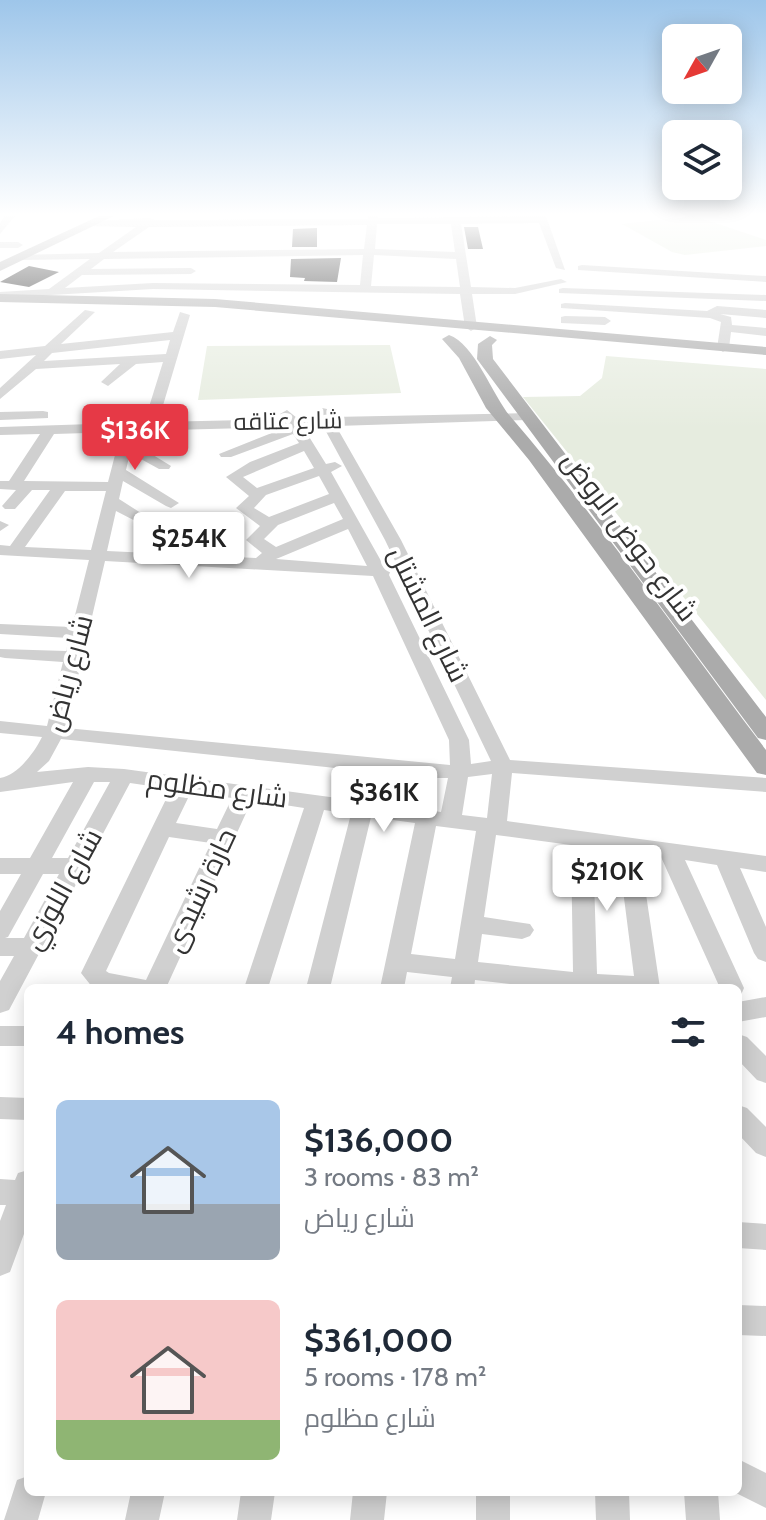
<!DOCTYPE html>
<html lang="en">
<head>
<meta charset="utf-8">
<style>
	body { margin:0; font-family:Cabin,Cairo,sans-serif; background:#f2f2f3; color:#1f2937; height:100vh; display:flex; flex-direction:column; font-size:30px; white-space:nowrap }
	* { box-sizing:border-box; margin:0 }
	p { font-size:26px; color:#747a83 }
	.icon { flex:none; width:44px; height:44px; fill:none; stroke:currentColor; stroke-width:2; stroke-linecap:round; stroke-linejoin:round }
	.map { position:relative; flex:1; overflow:hidden }
	.drawer { position:absolute; left:24px; top:984px; width:718px; height:512px; display:flex; flex-direction:column; background:#fff; border-radius:12px; box-shadow:0 4px 20px #0003 }
	.drawer>* { flex:none }
	.needle { width:52px; rotate:230deg }
	.tools { position:absolute; left:662px; top:24px; display:grid; gap:16px }
	.tools a { display:grid; place-items:center; width:80px; height:80px; border-radius:12px; background:#fff; box-shadow:0 4px 20px #0003; font-size:40px }
	.price { position:absolute; translate:-50% -68px; padding:0 18px; border-radius:8px; background:#fff; color:#222; font-size:26px; line-height:52px; filter:drop-shadow(0 2px 4px #0008) }
	.price::after { content:''; position:absolute; left:50%; top:48px; width:24px; height:18px; margin-left:-12px; background:inherit; clip-path:polygon(0 0,100% 0,50% 100%) }
	.price.active { background:#e63946; color:#fff }
	ul { padding:0; list-style:none }
	li { display:flex; align-items:center; gap:24px; height:200px; padding:0 32px }
	li span { display:grid; place-items:center; flex:none; width:224px; height:160px; border-radius:12px; color:#555 }
	li>.icon { margin-inline-start:auto }
	span .icon { width:96px; height:96px; fill:#fffc; stroke-width:1 }
	li b { font-size:34px }
	h2 { display:flex; justify-content:space-between; align-items:center; height:96px; padding:0 32px; font-size:34px }
	.map>svg:first-child { display:block }
	.green { fill:#e6ecdf }
	.building { fill:#1a1a1a }
	.lines { fill:none; stroke-linecap:round; stroke-linejoin:round }
	.minor { fill:#d0d0d0; fill-rule:evenodd }
	.major { fill:#ababab; fill-rule:evenodd }
	.labels { text-anchor:middle; stroke-width:8; stroke-linejoin:round; paint-order:stroke }
	.far-street-label { font-size:24px; fill:#333; stroke:#fff }
	.street-label { font-size:28px; fill:#333; stroke:#fff }
</style>
</head>
<body>
<div class="map">
<svg width="766" height="1520" viewBox="0 0 766 1520">
	<rect width="100%" height="100%" fill="#fff"/>
	<path class="green" d="M694 216 766 240V246L685 255 672 252 622 224Z
		M390 345 401 393 198 400 207 346Z
		M606 356 766 369V700L523 397 580 396 602 378Z"/>
	<path class="building" d="M464 227H478L483 249H468Z
		M317 228V247H292L293 229Z
		M341 258 337 282 304 281 305 278 290 277 291 259Z
		M29 266 59 272 29 287 0 282Z"/>
	<g class="lines">
		<path class="minor" d="M5 216H15L0 234V223Z
			M368 216H378V218L546 216 565 270 556 268 539 223 461 224 471 287 515 288 561 279 567 282 515 294H472L477 327 471 331 465 327 460 294 153 289 0 298V292L49 289 90 259 22 260 18 259V255L99 253 136 227 88 226V222L92 221 150 218 155 220 368 219ZM377 224H451L455 252 375 249ZM367 225 364 249 113 252 149 227ZM363 255 360 285 153 283 65 288 82 275 191 274 196 271 191 268 91 269 104 259ZM374 255 456 259 460 287 371 286Z
			M0 242H18L23 245 18 248H0Z
			M582 265 766 276V282L578 270V266Z
			M563 288 766 295V301L559 293V289Z
			M565 303 707 311 717 306 766 310V318L720 314 731 317 732 325 766 328V336L731 332 729 348 723 352 717 348 721 322 710 318 561 308V304Z
			M85 310 95 312 61 344 173 332 180 312 190 315 158 422 283 419 280 414 287 410 297 418H318L315 412 322 408 327 409 332 417 532 413V419L527 420 336 426 401 540 510 760 766 778V792L512 773 507 821 766 856V872L740 868 766 927V962L758 959 754 953 717 865 685 860 744 988 741 995H738V988H720L661 857 640 854 660 988H547L475 980 474 988H450L452 977 407 972 404 988H380L415 823 371 817 330 988H306L351 814 324 810 268 988H244L304 808 252 800 166 988H93L81 973 171 789 130 783 9 1010 0 1013V981L14 956H0V911L21 874H0V858H30L73 782 0 792V778C18 775 34 753 42 737L0 733V721L47 726 63 662 5 658 0 657V649L66 651 69 638 0 634V624L72 627 89 560 0 555V545L10 546 50 490H32L15 509H5L2 506 16 490 0 489V481H9L40 434 0 435V427L123 423 125 414 132 410 139 414 137 423H144L163 362 136 364 108 386 101 382 120 364 36 369 0 399V388L36 355 0 359V351L45 346ZM170 340 166 354 44 361 52 353ZM323 426 385 540 491 761 471 764 469 740 389 575 390 572 385 568 331 472 342 466 335 462 326 464 303 427ZM287 427 219 454 221 457H231L293 434 299 443 250 462 226 477 249 496 236 508 260 526 246 540 262 553 256 558 107 551 116 511 147 527 155 522 119 499 123 481 166 506 171 508 179 503 126 470 130 453 159 469H169L171 466 132 442 135 431ZM121 432 108 482 24 481 54 434ZM304 451 314 468 257 488 243 477ZM319 476 329 494 269 517 254 508 266 495ZM65 491H106L91 550 25 547ZM334 503 343 519 276 547 264 539 278 525ZM348 529 367 566 276 559 281 557ZM105 561 373 576 449 740 450 765 66 728ZM61 739 430 778H448L441 812 124 769 88 767 37 772 49 761ZM492 774 487 818 462 815 468 777ZM94 782H110L68 858H52ZM191 792 232 798 217 829 176 823ZM436 826 476 831 455 959 411 954ZM496 835 571 845 573 972 478 962 482 934 522 939 530 936 534 930 530 924 484 917ZM169 837 211 843 146 980 109 973 106 971ZM593 848 618 851 634 976 597 974ZM43 874H59L24 938H5L8 937Z
			M565 316 605 317 611 321 605 325 561 323V317Z
			M43 411 48 412V418L0 420V412Z
			M0 521 9 525 0 531Z
			M766 997V1017L738 1022V1002Z
			M0 1026H28V1046H0Z
			M738 1034 747 1037 766 1056V1083L757 1080 738 1060Z
			M0 1097 28 1098V1120L0 1119Z
			M738 1105 747 1108 766 1127V1157L756 1153 738 1134Z
			M28 1170V1223L10 1272 0 1276V1221L6 1205H0V1179L15 1180 18 1173Z
			M738 1222 766 1224V1250L738 1248Z
			M738 1305 766 1306V1336L738 1335Z
			M738 1459 766 1473V1508L734 1492H738Z
			M28 1476V1492H46L38 1520H4L17 1480Z
			M131 1492H165L159 1520H125Z
			M241 1492H275L271 1520H237Z
			M353 1492H387L384 1520H350Z
			M476 1492H510V1520H476Z
			M595 1492H629L630 1520H596Z
			M684 1492H718L720 1520H686Z"/>
		<path class="major" d="M99 216H114L0 271V262Z
			M0 294 215 299 766 347V355L215 307 0 302Z
			M449 335C474 343 493 396 510 416 601 522 682 639 766 750V775L757 773 529 460 486 408 459 358 442 339Z
			M490 336 497 340 492 345 493 359 766 717V740L758 738 477 359 478 344Z"/>
	</g>
	<linearGradient id="sky" x2="0" y2="1"><stop stop-color="#9ec6ea"/><stop offset="0.5" stop-color="#fff"/><stop offset="1" stop-color="#fff" stop-opacity="0"/></linearGradient>
	<rect width="766" height="429" fill="url(#sky)"/>
	<g class="labels">
		<g class="far-street-label">
			<text transform="translate(288 421) rotate(-1)" y="8">شارع عتاقه</text>
		</g>
		<g class="street-label">
			<text transform="translate(630 536) rotate(53)" y="10">شارع حوض الروض</text>
			<text transform="translate(429 614) rotate(64)" y="10">شارع المشتل</text>
			<text transform="translate(68 673) rotate(-75)" y="10">شارع رياض</text>
			<text transform="translate(217 788) rotate(8)" y="10">شارع مظلوم</text>
			<text transform="translate(62 889) rotate(-61)" y="10">شارع اللوزي</text>
			<text transform="translate(200 890) rotate(-65)" y="10">حارة رشيدى</text>
		</g>
	</g>
</svg>
<div class="tools">
<a><svg class="needle" viewBox="-14 -14 28 28"><path d="M0-13l5 13h-10z" fill="#e53935"/><path d="M0 13l5-13h-10z" fill="#747a83"/></svg></a>
<a><svg class="icon" aria-label="layers" viewBox="0 0 24 24"><path d="M12 4l9 5-9 5-9-5zM3 14l9 5 9-5"/></svg></a>
</div>
<b class="price active" style="left:135px;top:472px">$136K</b>
<b class="price" style="left:189px;top:580px">$254K</b>
<b class="price" style="left:384px;top:834px">$361K</b>
<b class="price" style="left:607px;top:913px">$210K</b>
<section class="drawer">
<h2>4 homes<svg class="icon" aria-label="filters" viewBox="0 0 24 24"><path d="M4 7h16M4 17h16"/><circle cx="9" cy="7" r="2"/><circle cx="15" cy="17" r="2"/></svg></h2>
<ul>
<li><span style="background:linear-gradient(#a9c7e8 65%,#9aa5b1 0)"><svg class="icon" aria-label="home" viewBox="0 0 24 24"><path d="M3 11l9-7 9 7M6 9v11h12V9"/></svg></span><div><b>$136,000</b><p>3 rooms · 83 m²</p><p>شارع رياض</p></div></li>
<li><span style="background:linear-gradient(#f6c9c9 75%,#8fb573 0)"><svg class="icon" aria-label="home" viewBox="0 0 24 24"><path d="M3 11l9-7 9 7M6 9v11h12V9"/></svg></span><div><b>$361,000</b><p>5 rooms · 178 m²</p><p>شارع مظلوم</p></div></li>
</ul>
</section>
</div>
</body>
</html>
